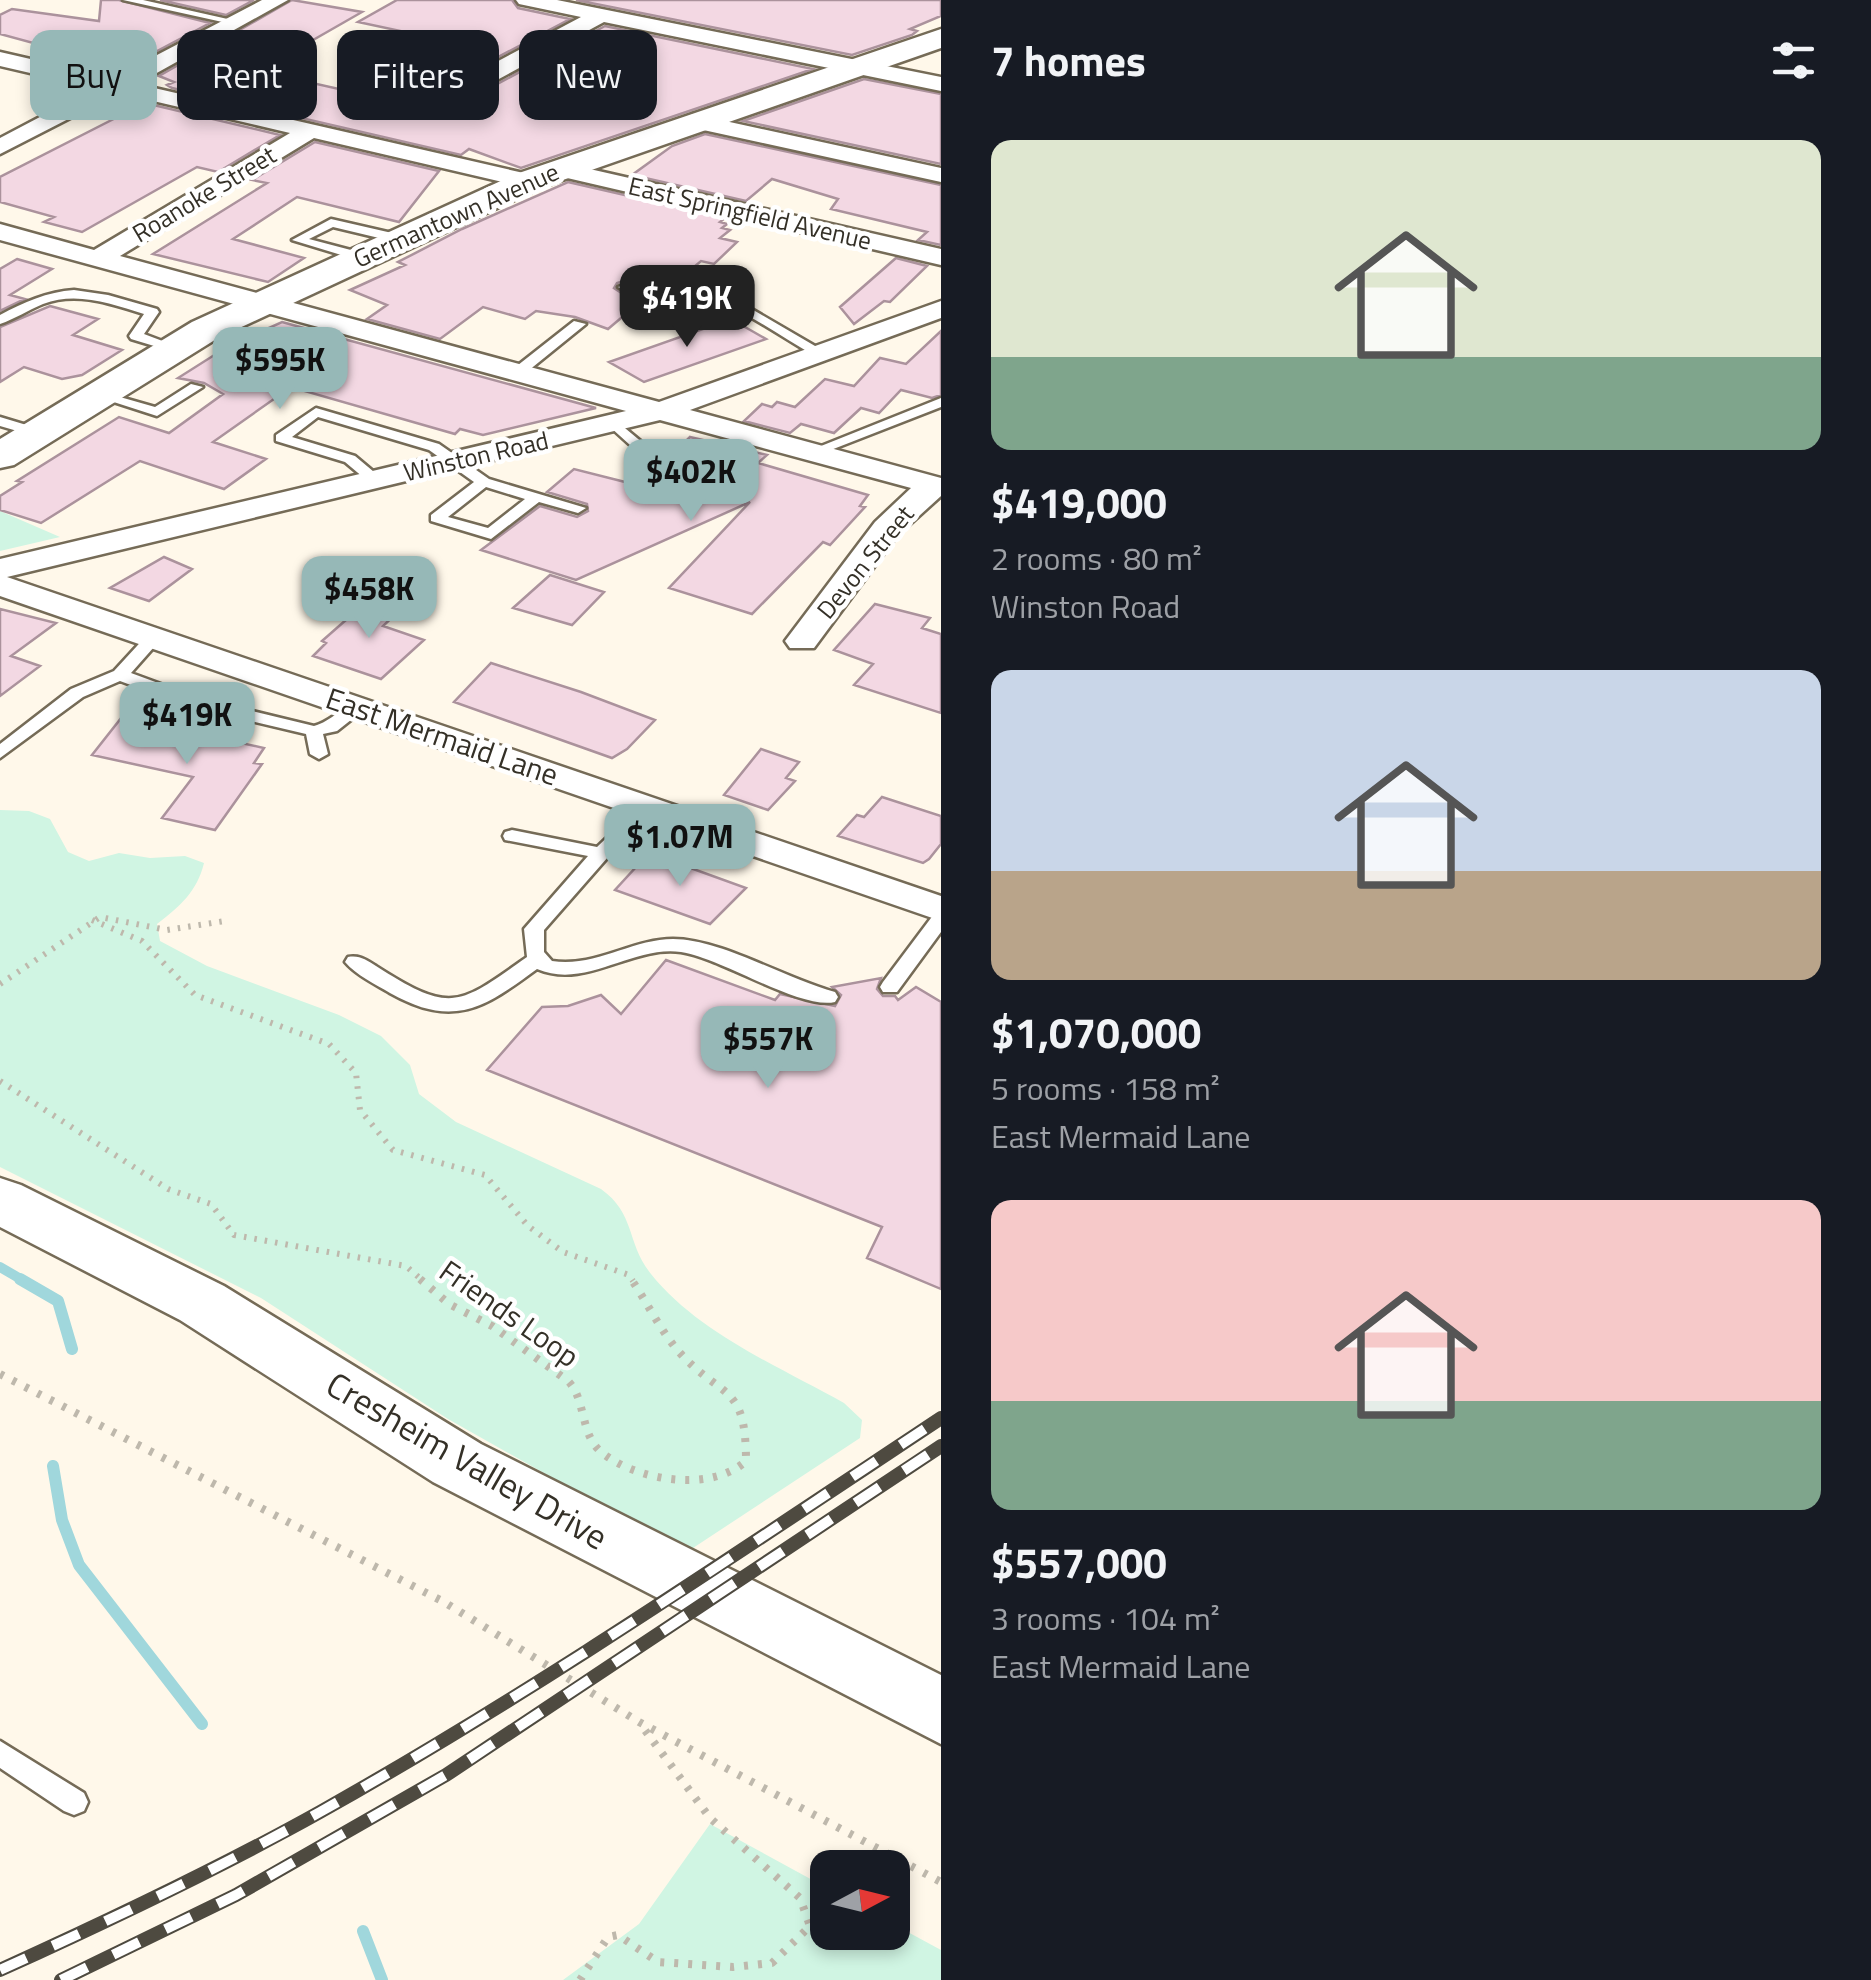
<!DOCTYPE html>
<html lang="en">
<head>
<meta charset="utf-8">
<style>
	body { margin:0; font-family:"Titillium Web",sans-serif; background:#20242c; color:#f1f3f6; height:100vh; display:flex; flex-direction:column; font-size:38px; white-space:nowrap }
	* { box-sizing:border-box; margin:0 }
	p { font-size:32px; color:#9ea1a6 }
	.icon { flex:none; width:55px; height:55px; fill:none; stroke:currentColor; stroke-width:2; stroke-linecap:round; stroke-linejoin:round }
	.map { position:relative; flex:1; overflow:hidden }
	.drawer { display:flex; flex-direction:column; background:#171b24; width:930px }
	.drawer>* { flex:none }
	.banner { position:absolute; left:30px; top:30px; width:760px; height:90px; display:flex; gap:20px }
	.needle { width:65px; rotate:83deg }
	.tools { position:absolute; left:810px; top:1850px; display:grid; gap:20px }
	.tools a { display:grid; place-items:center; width:100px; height:100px; border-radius:20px; background:#171b24; box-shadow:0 5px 15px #0003; font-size:50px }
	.price { position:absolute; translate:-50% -85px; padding:0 22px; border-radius:20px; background:#96b8b7; color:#111; font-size:32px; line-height:65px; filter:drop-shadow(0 2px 5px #0008) }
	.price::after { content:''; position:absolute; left:50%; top:60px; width:30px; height:22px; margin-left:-15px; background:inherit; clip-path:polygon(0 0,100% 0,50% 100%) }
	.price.active { background:#222; color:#fff }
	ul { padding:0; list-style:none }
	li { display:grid; align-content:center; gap:20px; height:530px; padding:0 50px }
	li span { display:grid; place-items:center; height:310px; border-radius:20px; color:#555 }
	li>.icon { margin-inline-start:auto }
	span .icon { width:180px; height:180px; fill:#fffc; stroke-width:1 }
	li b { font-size:42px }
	h2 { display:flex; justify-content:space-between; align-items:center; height:120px; padding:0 50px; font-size:42px }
	.pill { padding:0 35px; border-radius:20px; background:#171b24; box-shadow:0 5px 15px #0003; font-size:35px; line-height:90px }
	.pill.active { background:#96b8b7; color:#111 }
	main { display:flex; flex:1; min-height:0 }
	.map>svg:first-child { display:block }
	.green { fill:#d0f5e3 }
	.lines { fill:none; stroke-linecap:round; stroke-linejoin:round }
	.stream-far1 { stroke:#a0d7dc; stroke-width:10 }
	.stream { stroke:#a0d7dc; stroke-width:12 }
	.building { fill:#f3d8e3; stroke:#ab929c; stroke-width:2.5 }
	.service-casing { stroke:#756b57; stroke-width:5 }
	.minor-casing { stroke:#756b57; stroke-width:5 }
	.secondary-casing { stroke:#756b57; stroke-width:5 }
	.primary-casing { stroke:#756b57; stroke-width:5 }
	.path-far1 { stroke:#beb8ac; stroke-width:6; stroke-dasharray:2.5 8; stroke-linecap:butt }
	.path { stroke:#beb8ac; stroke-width:8; stroke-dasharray:4 10; stroke-linecap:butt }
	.service { fill:#fff; fill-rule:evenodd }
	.minor { fill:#fff; fill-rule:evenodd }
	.secondary { fill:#fff; fill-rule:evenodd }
	.primary { fill:#fff; fill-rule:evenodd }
	.rail-casing { stroke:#4e4a40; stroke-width:14 }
	.rail { stroke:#fff; stroke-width:10; stroke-dasharray:29; stroke-linecap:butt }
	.labels { text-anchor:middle; stroke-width:9; stroke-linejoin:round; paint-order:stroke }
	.far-street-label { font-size:25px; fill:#343027; stroke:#fff }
	.street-label { font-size:30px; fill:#343027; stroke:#fff }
	.near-street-label { font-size:35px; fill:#343027; stroke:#fff }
</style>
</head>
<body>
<main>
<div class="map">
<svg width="941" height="1980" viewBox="0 0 941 1980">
	<rect width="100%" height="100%" fill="#fff8ea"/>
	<path class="green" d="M0 511 60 537 0 551Z
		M0 810 29 811 50 819 68 852 89 861 119 853 150 858 185 856 204 863C197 892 180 906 157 924L160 941 207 966 339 1015 381 1036 410 1065 419 1094 456 1122 601 1189C636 1214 626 1243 651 1274 698 1333 780 1367 844 1403L862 1420 860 1438 693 1548 668 1543 448 1419 261 1298 0 1167Z
		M710 1824 827 1888 828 1932H892L893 1924 941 1950V1980H563L639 1924Z"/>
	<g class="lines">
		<path class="stream-far1" d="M0 1267 24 1281"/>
		<path class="stream" d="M20 1279 58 1301 72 1349
			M53 1466 62 1520 79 1565 202 1724
			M363 1931 382 1980"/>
	</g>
	<path class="building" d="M101 0H119L210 23 125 68 0 34V15L12 9 99 21Z
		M160 0H254L226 15Z
		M292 0 362 12 259 71 352 92 438 39 358 22 397 0H512L518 8 570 19 468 73 470 90 488 89 605 26 813 69 521 168 469 149 461 155 172 88 167 85 174 82 159 76Z
		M576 0H941V16L910 29 917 31 912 35 852 55Z
		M864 79 941 94V164L743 121Z
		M145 103 280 135 218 172 197 167 82 232 44 222 54 217 0 202V177Z
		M705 134 941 185V245L918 240 927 232 831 209 838 199 772 179 746 201 632 175 672 146Z
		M315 142 439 171 399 222 297 197 233 239 304 258 268 282 153 254 267 183 252 180Z
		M568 182 725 218 720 222 727 224 722 228 730 230 720 238 737 242 714 264 701 261 682 277 650 273 617 283 614 288 623 294 653 291 608 329 575 317 536 311 525 319 483 307 440 339 367 319 387 305 350 290 405 265 398 262 462 229Z
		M896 258 927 266 890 302 884 301 854 324 840 307Z
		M17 259 52 269 10 295 25 299 0 311V269Z
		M50 306 98 319 73 335 122 350 82 375 62 379 24 367 0 382V327Z
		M731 319 766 339 644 382 609 362Z
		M282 322 596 408 483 435 460 429 455 434 291 387 213 442 266 459 224 489 140 461 41 523 0 510V496L22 482 17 481 119 417 169 433 223 394 204 383 178 378 227 347Z
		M941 331V395L932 398 901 390 879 413 861 408 834 433 801 424 790 433 744 421 762 404 772 407 777 402 795 407 825 379 854 386 880 358 906 364Z
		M690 437 767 455 758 463 868 495 860 506 865 507 830 545 823 542 752 614 669 588 750 502 576 580 481 550 540 506 577 517 588 511 587 504 547 492 574 469 641 486 657 470 705 484 715 477 712 472 670 457Z
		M164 557 192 569 149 601 110 588Z
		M338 571 368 579 344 601 316 593Z
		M550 575 604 592 572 625 513 608Z
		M371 598 402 608 383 626 424 640 381 679 313 656 326 643 322 641Z
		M875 604 930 618 922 628 941 634V713L854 685 873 664 834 650Z
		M0 609 56 623 11 656 40 666 0 696Z
		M491 663 581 692 655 720 627 749 612 758 454 702Z
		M122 717 264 748 254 763 262 764 215 830 162 818 193 777 92 755Z
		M761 749 799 762 786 778 795 781 768 810 724 795Z
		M882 797 941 816V844L929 859 923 863 838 836 857 815 864 817Z
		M649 853 746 888 710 924 615 890Z
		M666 960 775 1000 780 994 835 1006 841 995 832 987 881 978 877 989 883 996H895L898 1000 916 987 941 1002V1289L867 1258 882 1227 487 1070 542 1007 568 1006 601 995 621 1014Z"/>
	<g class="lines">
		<g class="service-casing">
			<path id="service" d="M123 0H143L241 22 236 25Z
				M331 219 405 236 406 239 400 243 333 227 309 239 366 254V260L361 261 292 240Z
				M650 277 675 279 731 297 827 353 815 356C754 321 700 274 625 291L618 287Z
				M74 290 108 295 157 309 159 312 144 334 181 348 174 352 131 339 129 336 144 314C111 304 77 291 43 304 28 310 15 319 0 324V315C24 302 47 292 74 290Z
				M574 321 586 324 523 375H513V369Z
				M191 384 203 387 157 416 92 395 99 391 155 407Z
				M941 398V407L818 455H808L806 452Z
				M316 408 439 444 489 479 586 508 578 513 539 502 491 539 431 521V515L474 482 429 450 318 417 292 437 355 456 380 477V483H370L345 462 276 441V435ZM486 487 525 499 488 528 448 517Z
				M0 417 43 430 45 433 38 437 0 426Z
				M614 419 661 458 711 476 703 481 651 464 609 426V420Z
				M154 633 162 638 131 673 199 698 314 726C332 722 345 702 363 704L366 708 337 731 323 734 328 754 319 759 310 754 306 734 187 706 120 681 83 697 0 758V744L71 689 114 671 148 634Z
				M648 803 657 808 654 812 608 857 544 930V952L552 961C594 968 632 939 673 939 721 939 786 979 835 992L838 997 835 1002C800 1010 722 958 681 952 632 945 586 990 537 969 484 1008 454 1029 390 993 375 984 356 975 345 962L348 957C360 955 366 960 376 966 451 1014 458 1006 527 957L524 929 588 856 505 840 503 836 505 832 512 830 597 847 642 804Z
				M941 912V932L897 992H883L880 987 883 982 934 914Z
				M0 1741 84 1793 88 1802 84 1811 74 1815 64 1811 0 1768Z"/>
		</g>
		<g class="minor-casing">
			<path id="minor" d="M262 0H288L137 84 528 174 540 181 528 188 314 138 120 256 659 402 941 301V318L690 410 941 478V496L897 536 814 648H790L785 641 875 522 911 488 660 420 7 577 941 896V921L0 596V559L626 411 0 240V224L94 250 290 133 119 93 0 154V138L95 88 0 66V52L113 78Z
				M516 0H557L941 77V91L604 22 486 86H470V76L581 17 519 4Z
				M693 114 941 168V182L685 126 681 121Z
				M559 162 941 249V265L550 174 547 169 550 164Z"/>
		</g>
		<g class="secondary-casing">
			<path id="secondary" d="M0 1178 21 1185 224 1286 481 1444 941 1675V1744L433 1482 180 1320 0 1227Z"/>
		</g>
		<g class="primary-casing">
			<path id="primary" d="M941 29V48L540 188 218 338 14 465 0 468V439L192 322 516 174Z"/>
		</g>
		<path class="path-far1" d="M92 920 142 941 195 995 329 1044 356 1073 360 1110 393 1150 485 1175 528 1226 563 1252 629 1275 633 1281
			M0 984 100 917 167 930 225 921
			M0 1081 168 1189 211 1204 234 1235 406 1266 423 1281"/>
		<path class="path" d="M420 1279 449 1304 492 1326 568 1381C586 1399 580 1433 600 1451 635 1481 711 1493 746 1461 746 1383 723 1400 680 1353 661 1332 647 1302 631 1279
			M0 1374 444 1602 639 1722 941 1882
			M580 1980 608 1937 618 1935 658 1962 733 1967 772 1963 810 1926 800 1898 710 1818 641 1725"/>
		<use href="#service" class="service"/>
		<use href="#minor" class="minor"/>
		<use href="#secondary" class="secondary"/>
		<use href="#primary" class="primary"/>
		<g class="rail-casing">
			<path id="rail" d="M0 1970C108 1921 216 1870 320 1812 534 1692 737 1553 941 1418
				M61 1980 236 1895 446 1775 941 1446"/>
		</g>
		<use href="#rail" class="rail"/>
	</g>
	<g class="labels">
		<g class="far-street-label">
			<text transform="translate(204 194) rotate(-31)" y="9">Roanoke Street</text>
			<text transform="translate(750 213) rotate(13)" y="9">East Springfield Avenue</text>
			<text transform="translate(456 215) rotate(-24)" y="9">Germantown Avenue</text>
			<text transform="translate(476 456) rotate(-13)" y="9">Winston Road</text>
			<text transform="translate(865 562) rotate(-51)" y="9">Devon Street</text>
		</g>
		<g class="street-label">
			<text transform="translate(442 737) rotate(19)" y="10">East Mermaid Lane</text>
			<text transform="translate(509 1314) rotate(35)" y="10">Friends Loop</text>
		</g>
		<g class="near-street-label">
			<text transform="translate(467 1461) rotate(30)" y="12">Cresheim Valley Drive</text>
		</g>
	</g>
</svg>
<div class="tools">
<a><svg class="needle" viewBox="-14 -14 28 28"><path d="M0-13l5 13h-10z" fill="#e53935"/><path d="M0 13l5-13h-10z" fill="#9ea1a6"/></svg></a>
</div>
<b class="price active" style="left:687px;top:350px">$419K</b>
<b class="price" style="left:280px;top:412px">$595K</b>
<b class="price" style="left:691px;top:524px">$402K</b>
<b class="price" style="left:369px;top:641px">$458K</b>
<b class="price" style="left:187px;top:767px">$419K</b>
<b class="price" style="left:680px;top:889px">$1.07M</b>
<b class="price" style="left:768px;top:1091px">$557K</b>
<div class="banner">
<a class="pill active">Buy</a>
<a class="pill">Rent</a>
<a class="pill">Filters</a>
<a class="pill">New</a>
</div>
</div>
<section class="drawer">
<h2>7 homes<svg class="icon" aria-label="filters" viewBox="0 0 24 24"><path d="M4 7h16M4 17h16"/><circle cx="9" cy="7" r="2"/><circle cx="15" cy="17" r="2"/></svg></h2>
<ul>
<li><span style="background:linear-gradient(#dfe7d0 70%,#7fa58c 0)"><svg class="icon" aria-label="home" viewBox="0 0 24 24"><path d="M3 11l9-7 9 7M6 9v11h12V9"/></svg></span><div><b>$419,000</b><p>2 rooms · 80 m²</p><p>Winston Road</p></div></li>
<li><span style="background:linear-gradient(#c9d6e8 65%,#b9a48a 0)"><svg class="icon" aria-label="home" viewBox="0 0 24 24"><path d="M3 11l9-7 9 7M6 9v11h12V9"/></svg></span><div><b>$1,070,000</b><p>5 rooms · 158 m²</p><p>East Mermaid Lane</p></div></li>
<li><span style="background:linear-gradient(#f6c9c9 65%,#7fa58c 0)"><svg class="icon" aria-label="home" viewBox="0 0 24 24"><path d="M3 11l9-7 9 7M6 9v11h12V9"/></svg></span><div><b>$557,000</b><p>3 rooms · 104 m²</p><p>East Mermaid Lane</p></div></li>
</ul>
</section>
</main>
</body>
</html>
